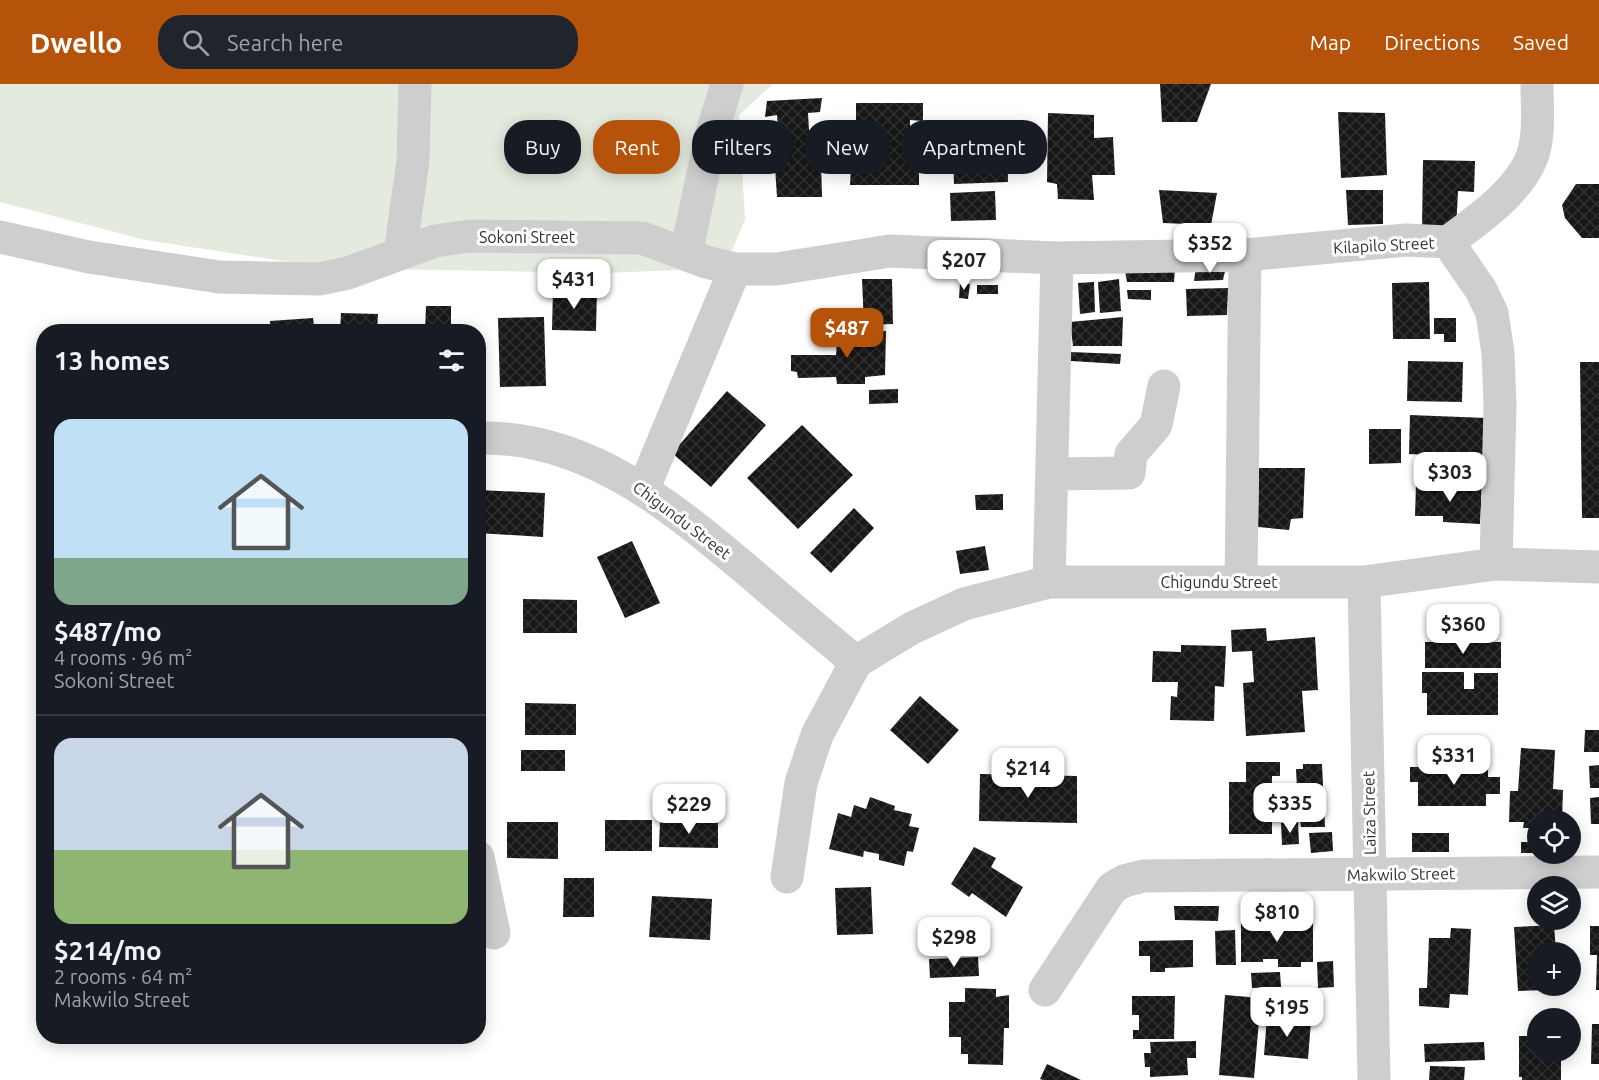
<!DOCTYPE html>
<html lang="en">
<head>
<meta charset="utf-8">
<style>
	body { margin:0; font-family:Ubuntu,sans-serif; background:#20242c; color:#f1f3f6; height:100vh; display:flex; flex-direction:column; font-size:22px; white-space:nowrap }
	* { box-sizing:border-box; margin:0 }
	p { font-size:20px; color:#9ea1a6 }
	.icon { flex:none; width:33px; height:33px; fill:none; stroke:currentColor; stroke-width:2; stroke-linecap:round; stroke-linejoin:round }
	.map { position:relative; flex:1; overflow:hidden }
	.details { position:absolute; left:36px; top:240px; width:450px; height:720px; display:flex; flex-direction:column; background:#171b24; border-radius:24px; box-shadow:0 3px 15px #0003 }
	.details>* { flex:none }
	.banner { position:absolute; left:504px; top:36px; width:570px; height:54px; display:flex; gap:12px }
	.fabs { position:absolute; left:1527px; top:726px; display:grid; gap:12px }
	.fabs a { display:grid; place-items:center; width:54px; height:54px; border-radius:50%; background:#171b24; box-shadow:0 3px 15px #0003; font-size:30px }
	.price { position:absolute; translate:-50% -51px; padding:0 14px; border-radius:12px; background:#fff; color:#222; font-size:20px; line-height:39px; filter:drop-shadow(0 2px 3px #0008) }
	.price::after { content:''; position:absolute; left:50%; top:36px; width:18px; height:14px; margin-left:-9px; background:inherit; clip-path:polygon(0 0,100% 0,50% 100%) }
	.price.current { background:#b45309; color:#fff }
	ul { padding:0; list-style:none }
	li { display:grid; align-content:center; gap:12px; height:318px; padding:0 18px }
	li+li { border-top:2px solid #363941 }
	li span { display:grid; place-items:center; height:186px; border-radius:18px; color:#555 }
	li>.icon { margin-inline-start:auto }
	span .icon { width:108px; height:108px; fill:#fffc; stroke-width:1 }
	li b { font-size:26px }
	h2 { display:flex; justify-content:space-between; align-items:center; height:72px; padding:0 18px; font-size:26px }
	.tag { padding:0 21px; border-radius:24px; background:#171b24; box-shadow:0 3px 15px #0003; font-size:21px; line-height:54px }
	.tag.current { background:#b45309; color:#fff }
	header { display:flex; align-items:center; gap:36px; box-sizing:border-box; height:84px; padding:0 30px; background:#b45309; color:#fff }
	header strong { font-size:28px }
	nav { display:flex; gap:33px; margin-inline-start:auto; font-size:21px }
	.search { width:420px; height:54px; background:#20242c; display:flex; align-items:center; gap:15px; box-sizing:border-box; padding:0 21px; border-radius:24px; color:#9ea1a6; font-size:22px }
	.map>svg:first-child { display:block }
	.grass { fill:#e4eadd }
	.building { fill:url(#building-cross-hatch) }
	.lines { fill:none; stroke-linecap:round; stroke-linejoin:round }
	.minor { stroke:#cecece; stroke-width:33 }
	.labels { text-anchor:middle; stroke-width:6; stroke-linejoin:round; paint-order:stroke }
	.street-label { font-size:16px; fill:#313131; stroke:#fff }
</style>
</head>
<body>
<header>
<strong>Dwello</strong>
<div class="search"><svg class="icon" aria-label="search" viewBox="0 0 24 24"><circle cx="10" cy="10" r="6"/><path d="M15 15l6 6"/></svg>Search here</div>
<nav><a>Map</a><a>Directions</a><a>Saved</a></nav>
</header>
<div class="map">
<svg width="1599" height="996" viewBox="0 0 1599 996">
	<defs>
		<pattern id="building-cross-hatch" width="8" height="8" patternUnits="userSpaceOnUse" patternTransform="scale(1.5)"><rect width="8" height="8" fill="#181818"/><path d="M0 0l8 8M0 8l8-8" fill="none" stroke="#313131"/></pattern>
	</defs>
	<rect width="100%" height="100%" fill="#fff"/>
	<path class="grass" d="M0 0H773L739 31 745 136 724 184 605 189 329 184 145 156 0 118Z"/>
	<path class="building" d="M1160 0H1211L1197 38H1162Z
		M822 14 820 28 808 29 811 79 821 77 822 113H777L775 83 789 80 787 45H778L777 31 765 33 767 17Z
		M856 19H923V37L910 36V67L919 69V101H850L852 65 876 64V43H856Z
		M1338 28 1385 29 1387 91 1341 94Z
		M1048 29 1094 31V54L1113 53 1115 91H1092L1094 116 1058 115 1057 100 1047 98Z
		M1007 42 1008 98 954 100 952 44Z
		M1423 76 1475 77 1474 108 1458 107 1456 147 1422 145Z
		M1576 100H1599V154H1582L1565 134 1562 121Z
		M1159 106 1217 109 1211 141 1163 139Z
		M1346 106H1383V140L1348 141Z
		M995 107 996 136 951 137 950 109Z
		M1196 183H1226L1223 196 1194 197Z
		M1175 185 1174 198H1127L1125 187Z
		M862 195H892L893 240 864 241Z
		M1119 195 1121 227 1100 229 1098 198Z
		M1094 198 1095 228 1080 230 1078 199Z
		M1429 198 1430 255H1393L1392 199Z
		M960 199 970 200 968 215 959 214Z
		M977 201H998V210H977Z
		M1228 204 1227 231 1187 232 1186 205Z
		M553 205 597 206 596 247 552 246Z
		M1127 206H1151V216L1128 215Z
		M426 222H451V248H425Z
		M341 229 378 230 377 248H340Z
		M544 233 546 302 500 303 498 234Z
		M1123 233 1122 262H1073L1070 238Z
		M313 234 315 248H271L270 237Z
		M1434 234H1456V258H1444V250H1434Z
		M845 247H886L885 291 865 293V300H837L836 293 798 294 797 288 791 287V271H836L837 258H845Z
		M1070 268 1121 270 1120 280 1071 277Z
		M1408 277 1463 278 1462 318 1407 317Z
		M1580 278H1599V434H1582Z
		M898 305V319L869 320V306Z
		M727 307 766 341 711 403 672 369Z
		M1410 331 1487 334 1485 374 1409 370Z
		M802 341 853 391 798 445 747 394Z
		M1369 345H1401V379L1369 380Z
		M1259 384H1305L1303 434 1291 435 1289 446 1258 443Z
		M1416 400 1482 402 1480 440 1443 438V432H1415Z
		M478 406 545 409 543 453 478 449Z
		M1003 410V426H976L975 411Z
		M854 424 874 444 831 489 810 469Z
		M632 457 660 519 625 534 597 473Z
		M985 462 989 486 960 490 956 467Z
		M523 515 577 516V549H523Z
		M1266 544 1267 557 1315 553 1318 606 1302 607 1305 648 1246 652 1243 599 1254 598 1252 567 1232 568 1231 546Z
		M1425 558H1501V584H1425Z
		M1181 561 1226 562 1224 603 1215 602 1214 637 1170 636 1171 612 1177 613 1178 598H1152L1153 567 1181 568Z
		M1422 588H1464V605H1474V589H1498V631H1427V609H1422Z
		M920 612 959 646 928 680 890 646Z
		M525 619 576 620V651H525Z
		M1585 646H1599V668H1584Z
		M1521 664 1555 666 1553 705 1563 706 1562 736H1538V744H1523L1524 738H1509L1510 707H1518Z
		M521 666H565V687H521Z
		M1246 678H1280V692H1272V750H1229V698H1246Z
		M1303 680H1322L1325 743H1301L1300 734 1279 735 1278 704H1297L1296 685H1303Z
		M1599 681V704H1590L1589 682Z
		M1410 683H1488V693H1500V710H1486V722H1418V698H1410Z
		M980 690 1077 692V739L979 737Z
		M870 713 895 722 894 726 912 730 909 742 919 744 913 768 907 767 904 782 879 776V770L864 767 863 773 829 765 838 729 851 733 854 721 866 725Z
		M1599 713V740H1591L1590 714Z
		M605 736H652V767H605Z
		M660 737 718 739V764L659 763Z
		M507 738H558V775L507 774Z
		M1298 738 1299 760 1282 761 1281 739Z
		M1332 748 1333 767 1311 769 1309 749Z
		M1412 749H1449V768H1412Z
		M1521 758H1538V769H1521Z
		M974 763 996 774 991 783 1023 803 1006 833 972 809 969 813 951 800Z
		M564 794H594V833H563Z
		M871 803 873 850 837 851 835 804Z
		M652 812 712 815 710 856 649 853Z
		M1174 822H1219L1218 837 1175 836Z
		M1241 839 1313 840V878H1301V883H1278V875H1263V878H1241Z
		M1554 841 1556 868H1538V902H1546V906L1518 907 1514 843Z
		M1590 842H1599V906H1596L1597 871H1590Z
		M1451 844 1471 845 1468 911 1450 910 1449 924 1419 922V904H1427L1429 854H1450Z
		M1235 846 1236 881H1216L1215 847Z
		M1193 856V883L1165 884V888H1150V872H1139V857Z
		M978 873 979 892 930 894 929 875Z
		M1333 877 1334 903 1318 904 1317 878Z
		M1280 888 1281 903 1252 904 1251 889Z
		M965 904 996 905V913L1009 911V944H1004L1003 981 968 980V970H961V953H949V918H965Z
		M1225 911 1261 914 1254 994 1219 991Z
		M1132 912H1175L1174 955H1133V946H1139V931H1132Z
		M1267 933 1311 937 1308 975 1264 971Z
		M1592 940H1599V980H1591Z
		M1519 952H1538V968H1561V996H1522V993H1519Z
		M1196 957V974H1187L1188 991 1150 993V983H1145L1144 969H1151L1150 958Z
		M1484 958 1485 976 1425 978 1424 960Z
		M1047 980 1081 996H1043L1040 995Z
		M1430 982 1465 983 1464 996H1429Z"/>
	<g class="lines">
		<path class="minor" d="M0 153 89 173 219 193 319 195 348 189 435 157 470 152 642 154 706 178 735 185H777L890 167 1057 174 1245 171 1406 156 1448 158
			M1448 158 1481 206 1492 229 1498 269 1500 321 1496 480
			M1448 158C1477 136 1518 109 1532 73 1540 51 1537 23 1537 0
			M400 170 413 77 415 0
			M686 170 711 52 727 0
			M478 354C585 351 670 421 747 486 783 517 819 547 856 578
			M1052 390 1129 389 1131 370 1156 341 1164 302
			M643 406 735 185
			M1049 498 1057 174
			M1241 498 1245 171
			M1364 498 1374 996
			M478 773 494 849
			M787 793 801 699 817 651 856 578 912 544 964 520 1049 498H1364L1496 480 1599 483
			M1045 906 1112 804 1124 797 1143 792 1599 788"/>
	</g>
	<g class="labels">
		<g class="street-label">
			<text x="527" y="159">Sokoni Street</text>
			<text transform="translate(1384 161) rotate(-3)" y="6">Kilapilo Street</text>
			<text transform="translate(682 436) rotate(37)" y="6">Chigundu Street</text>
			<text x="1219" y="504">Chigundu Street</text>
			<text transform="translate(1369 729) rotate(-91)" y="6">Laiza Street</text>
			<text transform="translate(1401 790) rotate(-1)" y="6">Makwilo Street</text>
		</g>
	</g>
</svg>
<div class="fabs">
<a><svg class="icon" aria-label="locate" viewBox="0 0 24 24"><circle cx="12" cy="12" r="6"/><path d="M12 2v4M12 18v4M2 12h4M18 12h4"/></svg></a>
<a><svg class="icon" aria-label="layers" viewBox="0 0 24 24"><path d="M12 4l9 5-9 5-9-5zM3 14l9 5 9-5"/></svg></a>
<a>+</a>
<a>−</a>
</div>
<b class="price" style="left:1210px;top:190px">$352</b>
<b class="price" style="left:964px;top:207px">$207</b>
<b class="price" style="left:574px;top:226px">$431</b>
<b class="price current" style="left:847px;top:275px">$487</b>
<b class="price" style="left:1450px;top:419px">$303</b>
<b class="price" style="left:1463px;top:571px">$360</b>
<b class="price" style="left:1454px;top:702px">$331</b>
<b class="price" style="left:1028px;top:715px">$214</b>
<b class="price" style="left:1290px;top:750px">$335</b>
<b class="price" style="left:689px;top:751px">$229</b>
<b class="price" style="left:1277px;top:859px">$810</b>
<b class="price" style="left:954px;top:884px">$298</b>
<b class="price" style="left:1287px;top:954px">$195</b>
<div class="banner">
<a class="tag">Buy</a>
<a class="tag current">Rent</a>
<a class="tag">Filters</a>
<a class="tag">New</a>
<a class="tag">Apartment</a>
</div>
<section class="details">
<h2>13 homes<svg class="icon" aria-label="filters" viewBox="0 0 24 24"><path d="M4 7h16M4 17h16"/><circle cx="9" cy="7" r="2"/><circle cx="15" cy="17" r="2"/></svg></h2>
<ul>
<li><span style="background:linear-gradient(#bfe0f5 75%,#7fa58c 0)"><svg class="icon" aria-label="home" viewBox="0 0 24 24"><path d="M3 11l9-7 9 7M6 9v11h12V9"/></svg></span><div><b>$487/mo</b><p>4 rooms · 96 m²</p><p>Sokoni Street</p></div></li>
<li><span style="background:linear-gradient(#c9d6e8 60%,#8fb573 0)"><svg class="icon" aria-label="home" viewBox="0 0 24 24"><path d="M3 11l9-7 9 7M6 9v11h12V9"/></svg></span><div><b>$214/mo</b><p>2 rooms · 64 m²</p><p>Makwilo Street</p></div></li>
</ul>
</section>
</div>
</body>
</html>
